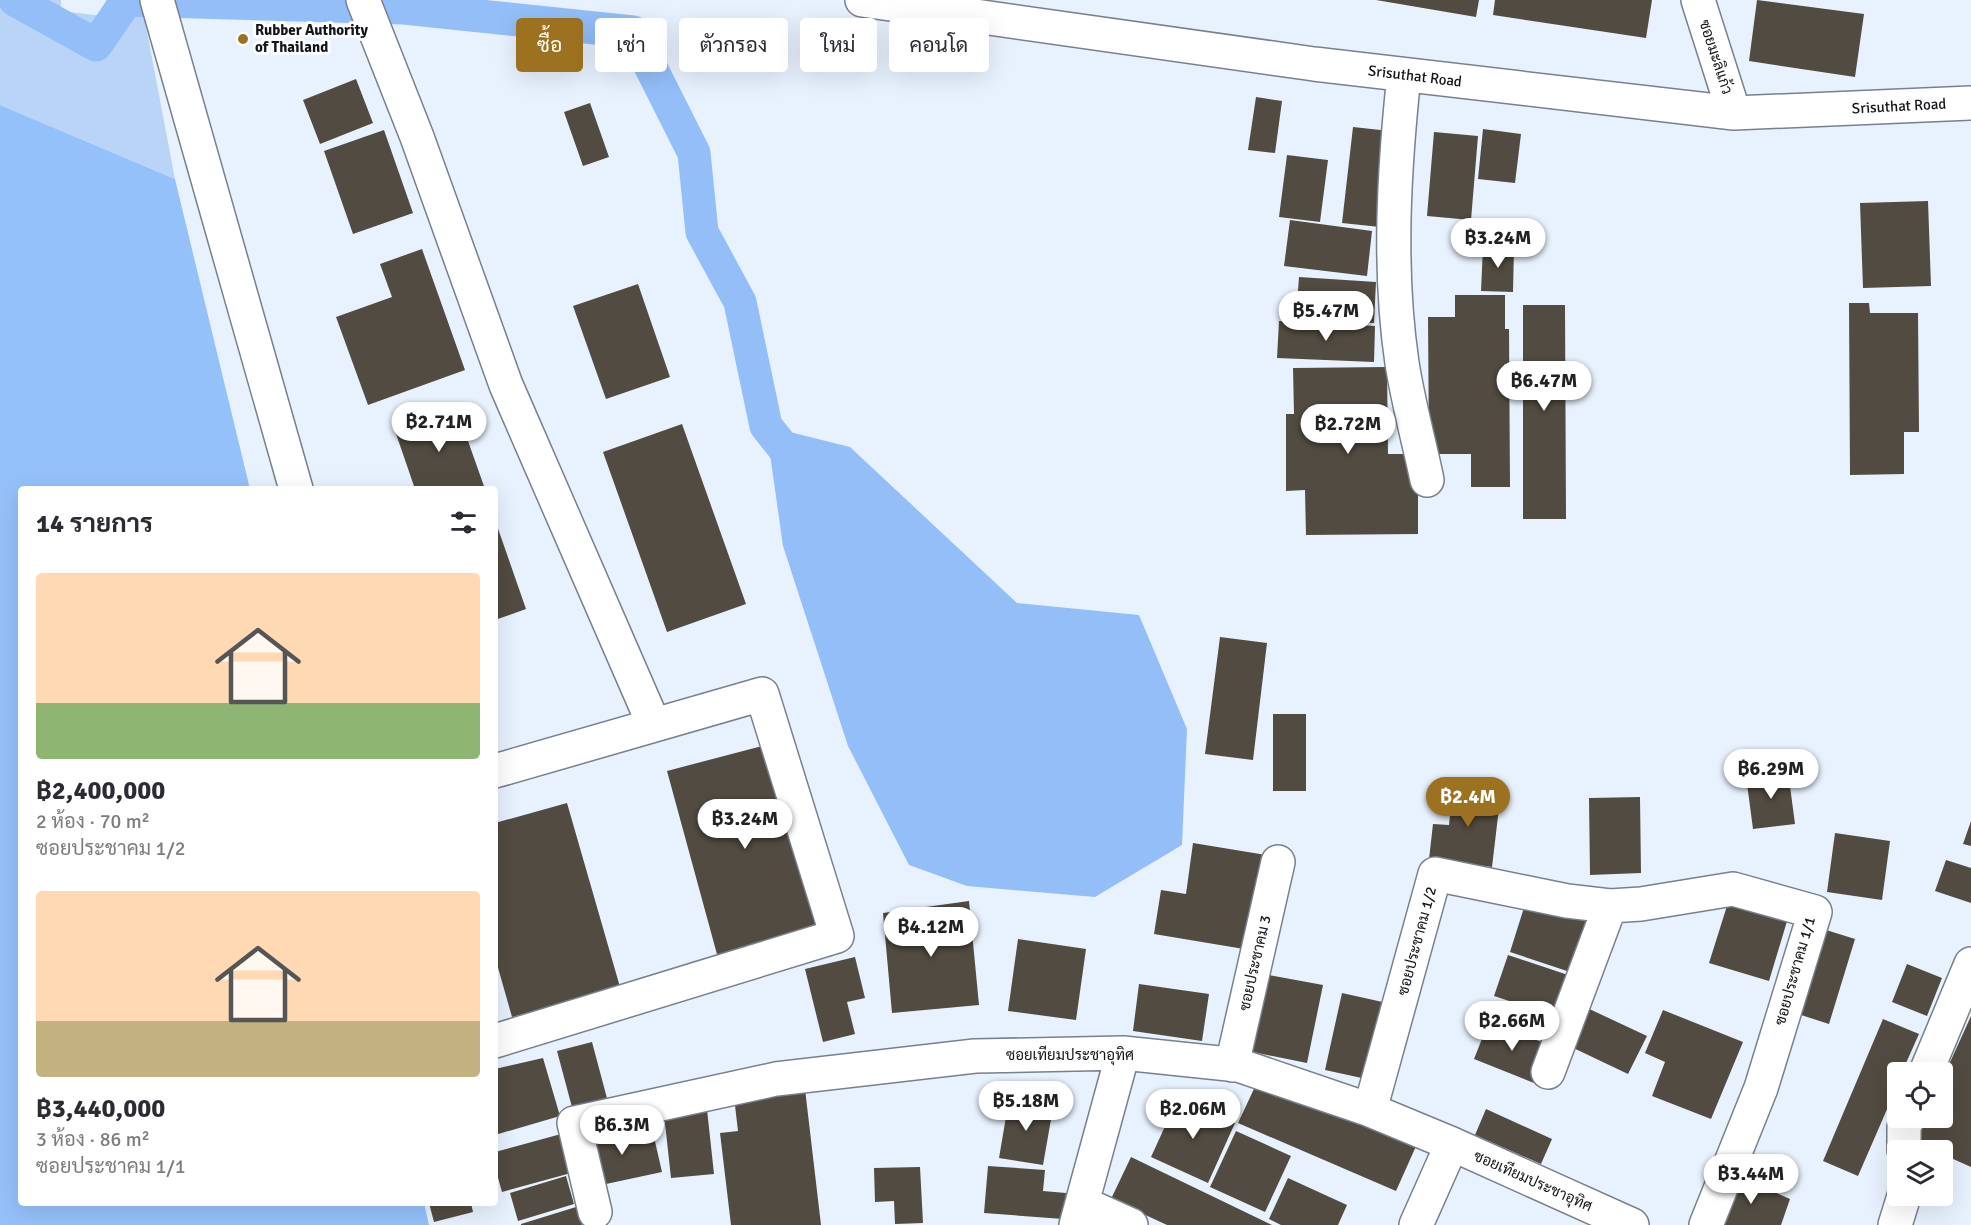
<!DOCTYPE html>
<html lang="th">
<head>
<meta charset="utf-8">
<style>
	body { margin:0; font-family:Signika,Sarabun,sans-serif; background:#f2f2f3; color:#2b2b33; height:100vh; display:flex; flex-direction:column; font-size:22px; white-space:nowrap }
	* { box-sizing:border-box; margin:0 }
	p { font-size:20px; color:#7c7c81 }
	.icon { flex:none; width:33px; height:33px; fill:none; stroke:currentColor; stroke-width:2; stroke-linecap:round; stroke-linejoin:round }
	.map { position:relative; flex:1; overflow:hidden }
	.drawer { position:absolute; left:18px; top:486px; width:480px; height:720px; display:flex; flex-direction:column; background:#fff; border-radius:6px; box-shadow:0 6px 24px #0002 }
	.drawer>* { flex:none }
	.banner { position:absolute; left:516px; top:18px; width:570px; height:54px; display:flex; gap:12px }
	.fabs { position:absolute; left:1887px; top:1062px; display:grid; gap:12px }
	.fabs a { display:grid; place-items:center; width:66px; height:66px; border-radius:6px; background:#fff; box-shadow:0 6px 24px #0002; font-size:30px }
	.price { position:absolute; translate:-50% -51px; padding:0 14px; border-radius:21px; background:#fff; color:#222; font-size:20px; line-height:39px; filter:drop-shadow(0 2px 3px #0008) }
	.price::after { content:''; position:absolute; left:50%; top:36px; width:18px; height:14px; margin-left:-9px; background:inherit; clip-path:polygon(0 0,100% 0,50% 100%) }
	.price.selected { background:#9c711f; color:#fff }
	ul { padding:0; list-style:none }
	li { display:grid; align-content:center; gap:12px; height:318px; padding:0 18px }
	li span { display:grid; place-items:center; height:186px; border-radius:6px; color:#555 }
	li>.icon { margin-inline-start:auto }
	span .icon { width:108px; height:108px; fill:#fffc; stroke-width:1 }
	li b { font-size:26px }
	h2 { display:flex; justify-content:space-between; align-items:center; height:72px; padding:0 18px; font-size:26px }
	.tag { padding:0 21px; border-radius:6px; background:#fff; box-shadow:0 6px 24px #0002; font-size:21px; line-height:54px }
	.tag.selected { background:#9c711f; color:#fff }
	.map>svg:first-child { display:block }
	.green { fill:#bad4f7 }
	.forest { fill:#95c1fa }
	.water { fill:#93bef8 }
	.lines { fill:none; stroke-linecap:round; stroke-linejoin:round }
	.canal { stroke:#93bef8; stroke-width:33 }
	.building { fill:#524b41 }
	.minor-casing { stroke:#77808b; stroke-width:36 }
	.minor { stroke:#fff; stroke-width:33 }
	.poi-dot { fill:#9c711f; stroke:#fefefe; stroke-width:2 }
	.labels { text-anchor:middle; stroke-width:6; stroke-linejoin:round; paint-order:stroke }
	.poi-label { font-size:15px; font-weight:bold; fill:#121519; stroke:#fefefe; text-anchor:start }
	.street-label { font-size:15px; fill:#121519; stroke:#fefefe }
</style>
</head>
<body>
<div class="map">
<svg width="1971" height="1225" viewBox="0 0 1971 1225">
	<rect width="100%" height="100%" fill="#e8f2fe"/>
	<path class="green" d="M0 0H61V11L104 16 106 0H141L175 179 0 105Z"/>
	<path class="forest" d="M0 105 175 179 250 489H21V1203H424L429 1225H0Z"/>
	<path class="water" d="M766 426 850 447 1017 603 1139 615 1187 729 1182 845 1095 897 967 886 909 865 848 746 783 546Z"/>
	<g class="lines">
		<path class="canal" d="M15 0 96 45 127 0 404 8 633 32 694 153 702 232 740 302 766 426 794 461"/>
	</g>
	<path class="building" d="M1376 0H1479L1476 17Z
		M1495 0H1652L1646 38 1493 15Z
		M1757 0 1864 14 1855 77 1749 61Z
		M356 79 373 123 320 144 303 100Z
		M1256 97 1282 101 1275 153 1248 150Z
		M590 103 609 157 583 166 564 112Z
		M1353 127 1390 131 1380 227 1342 223Z
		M1483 129 1521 134 1515 183 1478 179Z
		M384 130 413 213 353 234 324 151Z
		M1434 132 1478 136 1471 220 1427 216Z
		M1287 155 1328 160 1320 222 1279 217Z
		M1928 201 1931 286 1863 288 1860 203Z
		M1290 220 1372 231 1367 276 1284 266Z
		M1483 247H1514L1513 292 1481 291Z
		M422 249 465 370 368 405 336 317 392 297 380 264Z
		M1299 277 1376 282 1374 323 1296 318Z
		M638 284 670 377 606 399 573 306Z
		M1455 295H1505V329H1509L1510 487H1471V454H1429L1428 317H1455Z
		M1849 303H1869L1870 313H1918L1919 432H1904V474L1850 475Z
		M1523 305H1565L1566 519H1523Z
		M1279 321 1375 326 1374 362 1277 358Z
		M1387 367 1388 454H1418V534L1306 535 1305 490 1286 491V414H1294L1293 368Z
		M456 407 485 489H415L394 428Z
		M682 424 746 604 667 632 603 452Z
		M495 520 526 609 495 620Z
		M1220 637 1267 643 1253 760 1205 754Z
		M1273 714H1306V791H1273Z
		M773 743 823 929 718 958 667 771Z
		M1788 771 1795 824 1753 829 1746 776Z
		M1453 785 1501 791 1492 867 1429 859 1433 824 1449 825Z
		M1640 797 1641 873 1590 875 1589 798Z
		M567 803 620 987 512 1017 495 957V823Z
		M1971 821V846L1963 844Z
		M1835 833 1890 841 1882 900 1827 892Z
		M1193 843 1266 855 1250 950 1154 934 1161 890 1186 894Z
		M1946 860 1971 868V903L1935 891Z
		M1732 890 1791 908 1769 981 1709 963Z
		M1527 898 1590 918 1573 973 1510 952Z
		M969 901 979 1005 892 1013 883 913Z
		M1823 929 1855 939 1829 1024 1798 1014Z
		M1018 939 1086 949 1076 1020 1008 1011Z
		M1508 955 1571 976 1558 1017 1494 996Z
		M855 957 865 998 847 1002 855 1034 823 1042 805 969Z
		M1907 964 1942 978 1927 1016 1892 1002Z
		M1263 974 1323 985 1307 1063 1248 1051Z
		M1139 984 1209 994 1202 1041 1133 1031Z
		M1342 993 1387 1003 1371 1080 1325 1070Z
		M1583 1006 1647 1036 1628 1074 1565 1044Z
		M1663 1010 1743 1042 1711 1119 1652 1096 1665 1062 1645 1053Z
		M1971 1016V1167L1942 1154V1150H1934L1915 1142 1925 1118H1942V1080Z
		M1883 1019 1919 1034 1902 1072H1898V1084L1858 1176 1823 1161Z
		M1489 1021 1549 1045 1534 1083 1474 1059Z
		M592 1042 608 1102 573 1111 557 1051Z
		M543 1058 560 1116 495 1135V1069Z
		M1260 1076 1417 1144 1396 1191 1238 1123Z
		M805 1089 821 1225H731L720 1133 738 1131 734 1097Z
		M1178 1098 1235 1123 1208 1183 1151 1157Z
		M1009 1099 1053 1108 1043 1165 999 1158Z
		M706 1100 714 1174 671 1178 663 1105Z
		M1486 1109 1552 1139 1541 1164 1475 1135Z
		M651 1124 662 1172 592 1187 582 1140Z
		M572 1131 582 1170 502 1192 495 1167V1152Z
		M1236 1131 1291 1156 1265 1212 1210 1187Z
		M1131 1157 1272 1225H1167L1111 1199Z
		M988 1166 1045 1170 1043 1191 1066 1193 1063 1219 984 1213Z
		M920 1167 923 1223 895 1224 894 1201 875 1202 874 1168Z
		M1733 1174 1790 1199 1781 1225H1714Z
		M566 1176 574 1204 518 1221 510 1193Z
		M1288 1178 1347 1205 1338 1225H1281L1269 1219Z
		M429 1203H471L473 1212 434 1222Z
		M576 1207 582 1225H521V1224Z"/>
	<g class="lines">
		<g class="minor-casing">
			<path id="minor" d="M157 0 296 489
				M363 0 417 137 506 385 654 725
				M862 0 1314 64 1734 113 1971 103
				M1698 0 1734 113
				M1404 75C1394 170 1388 268 1402 363 1408 402 1419 441 1427 480
				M495 771 762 694 837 936 495 1041
				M1232 1065 1278 862
				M1548 1072 1610 906
				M1926 1072 1971 964
				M1370 1110 1435 874 1567 901 1610 906 1641 904 1733 889 1815 912 1761 1088 1706 1225
				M1904 1150V1127L1908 1118
				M1082 1203 1131 1225
				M595 1212 574 1123 776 1079 975 1056 1123 1053 1238 1065 1370 1110 1452 1144 1632 1225
				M1076 1225 1123 1053
				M1416 1225 1452 1144
				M1895 1225 1904 1196"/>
		</g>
		<use href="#minor" class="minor"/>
	</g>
	<circle class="poi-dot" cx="243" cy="39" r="6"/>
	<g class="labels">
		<g class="poi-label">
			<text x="255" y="35">Rubber Authority<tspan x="255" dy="17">of Thailand</tspan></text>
		</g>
		<g class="street-label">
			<text transform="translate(1716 57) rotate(72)" y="5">ซอยมะลิแก้ว</text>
			<text transform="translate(1415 76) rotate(7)" y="5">Srisuthat Road</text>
			<text transform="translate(1899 106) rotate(-3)" y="5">Srisuthat Road</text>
			<text transform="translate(1417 941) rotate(-75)" y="5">ซอยประชาคม 1/2</text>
			<text transform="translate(1255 963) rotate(-77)" y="5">ซอยประชาคม 3</text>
			<text transform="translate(1795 971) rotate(-74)" y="5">ซอยประชาคม 1/1</text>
			<text x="1070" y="1060">ซอยเทียมประชาอุทิศ</text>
			<text transform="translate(1533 1181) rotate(24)" y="5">ซอยเทียมประชาอุทิศ</text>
		</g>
	</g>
</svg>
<div class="fabs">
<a><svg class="icon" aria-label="locate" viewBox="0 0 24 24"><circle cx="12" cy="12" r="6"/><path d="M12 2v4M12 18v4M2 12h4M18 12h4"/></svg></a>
<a><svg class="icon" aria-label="layers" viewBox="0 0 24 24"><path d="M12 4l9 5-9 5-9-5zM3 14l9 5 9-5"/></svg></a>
</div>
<b class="price" style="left:1498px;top:269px">฿3.24M</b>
<b class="price" style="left:1326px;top:342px">฿5.47M</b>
<b class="price" style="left:1544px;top:412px">฿6.47M</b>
<b class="price" style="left:439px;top:453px">฿2.71M</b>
<b class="price" style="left:1348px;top:455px">฿2.72M</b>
<b class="price" style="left:1771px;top:800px">฿6.29M</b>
<b class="price selected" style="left:1468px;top:828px">฿2.4M</b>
<b class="price" style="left:745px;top:850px">฿3.24M</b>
<b class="price" style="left:931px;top:958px">฿4.12M</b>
<b class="price" style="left:1512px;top:1052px">฿2.66M</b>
<b class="price" style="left:1026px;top:1132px">฿5.18M</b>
<b class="price" style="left:1193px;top:1140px">฿2.06M</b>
<b class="price" style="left:622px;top:1156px">฿6.3M</b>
<b class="price" style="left:1751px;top:1205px">฿3.44M</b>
<div class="banner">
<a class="tag selected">ซื้อ</a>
<a class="tag">เช่า</a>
<a class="tag">ตัวกรอง</a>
<a class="tag">ใหม่</a>
<a class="tag">คอนโด</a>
</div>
<section class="drawer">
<h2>14 รายการ<svg class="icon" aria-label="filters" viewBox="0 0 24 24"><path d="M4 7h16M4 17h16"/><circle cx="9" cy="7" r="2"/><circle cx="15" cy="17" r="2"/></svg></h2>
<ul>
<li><span style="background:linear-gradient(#ffd9b3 70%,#8fb573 0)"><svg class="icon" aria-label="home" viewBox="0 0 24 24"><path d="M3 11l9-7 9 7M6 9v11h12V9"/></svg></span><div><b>฿2,400,000</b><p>2 ห้อง · 70 m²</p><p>ซอยประชาคม 1/2</p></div></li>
<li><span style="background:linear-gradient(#ffd9b3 70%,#c2b280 0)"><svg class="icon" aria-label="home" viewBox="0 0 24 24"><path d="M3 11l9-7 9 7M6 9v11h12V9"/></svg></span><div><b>฿3,440,000</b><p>3 ห้อง · 86 m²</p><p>ซอยประชาคม 1/1</p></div></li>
</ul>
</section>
</div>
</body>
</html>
